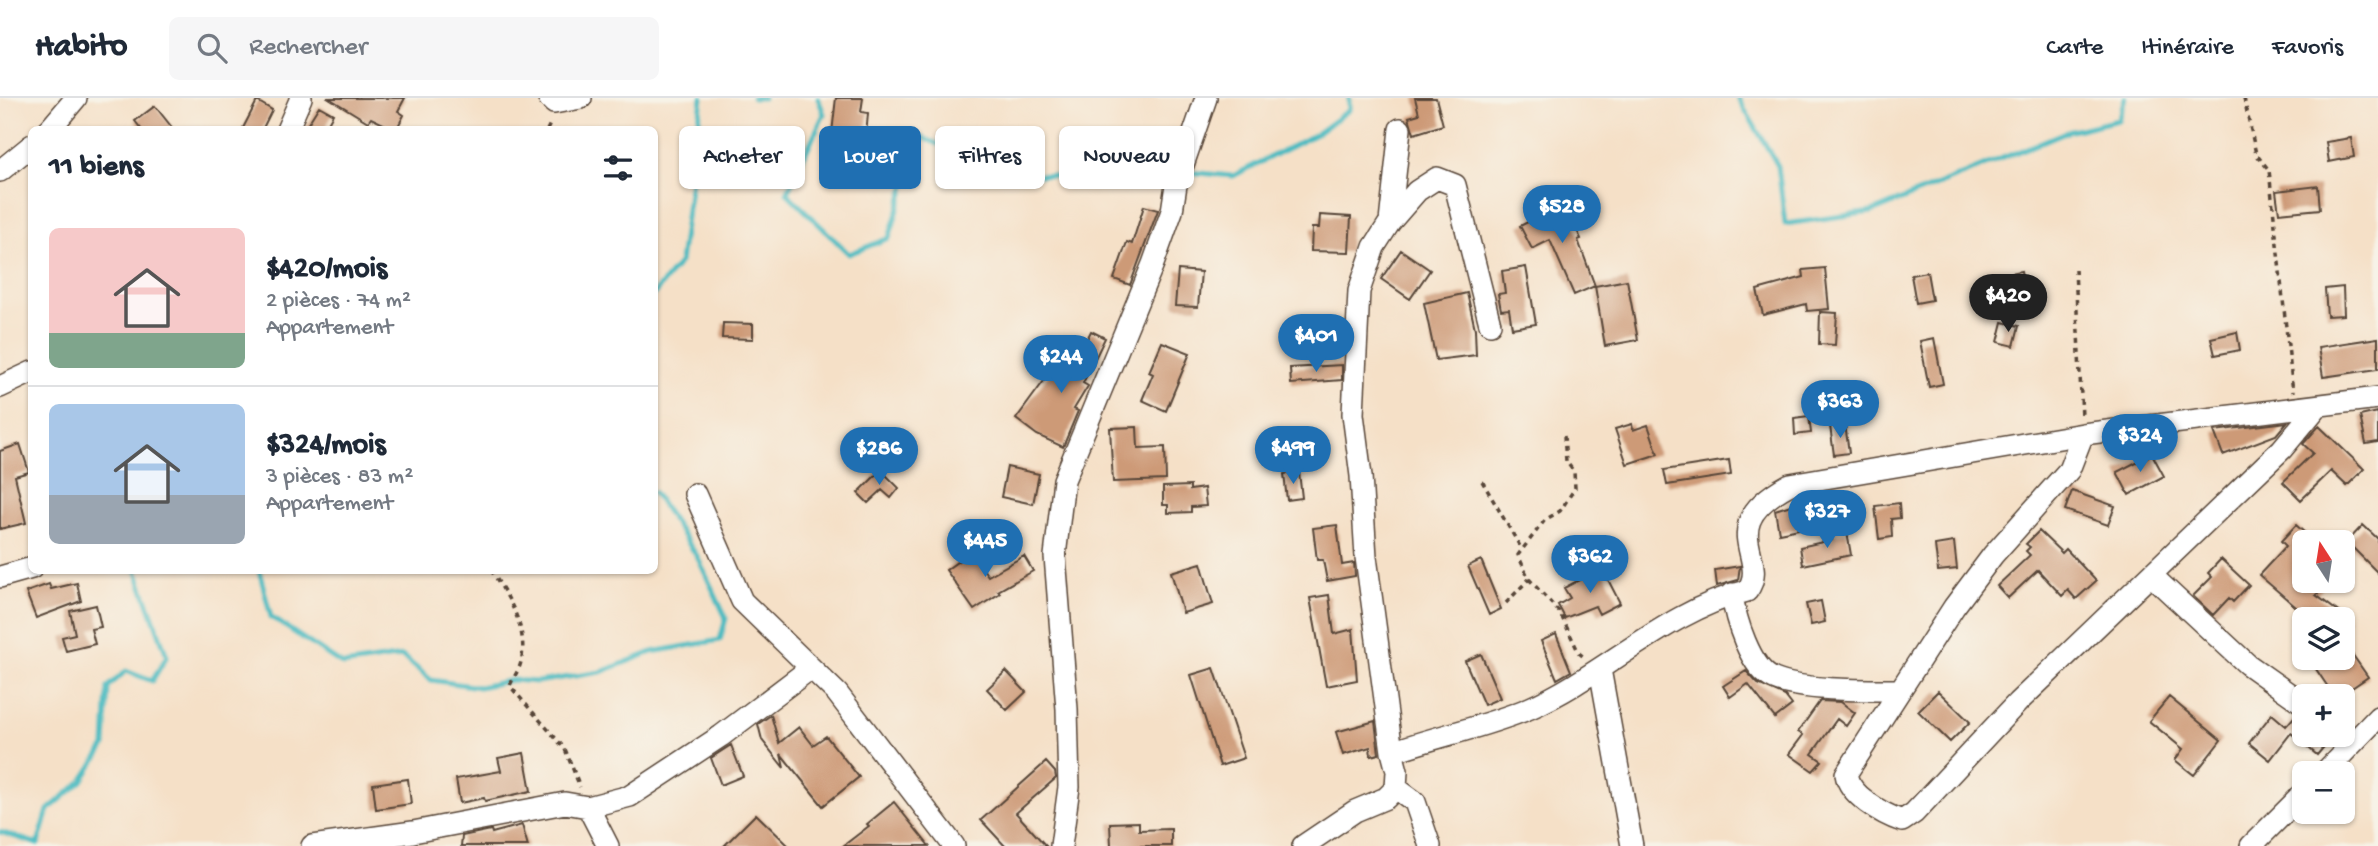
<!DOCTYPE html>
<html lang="fr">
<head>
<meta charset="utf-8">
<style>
	body { margin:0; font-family:"Gochi Hand",sans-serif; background:#f6f6f7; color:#1f2937; height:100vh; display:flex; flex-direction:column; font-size:26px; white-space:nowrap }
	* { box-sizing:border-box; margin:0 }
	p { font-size:23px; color:#747a83 }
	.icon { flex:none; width:38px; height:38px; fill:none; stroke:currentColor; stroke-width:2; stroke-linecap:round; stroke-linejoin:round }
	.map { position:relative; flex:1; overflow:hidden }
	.sheet { position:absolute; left:28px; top:28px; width:630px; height:448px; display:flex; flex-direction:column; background:#fff; border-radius:10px; box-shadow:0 2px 5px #0004 }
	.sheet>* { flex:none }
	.hud { position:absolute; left:679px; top:28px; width:665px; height:63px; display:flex; gap:14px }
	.needle { width:46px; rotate:348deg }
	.fabs { position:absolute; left:2292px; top:432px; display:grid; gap:14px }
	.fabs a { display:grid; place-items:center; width:63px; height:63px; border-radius:10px; background:#fff; box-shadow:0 2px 5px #0004; font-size:35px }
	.price { position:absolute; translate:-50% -60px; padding:0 16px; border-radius:24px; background:#1f6fb2; color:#fff; font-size:23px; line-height:46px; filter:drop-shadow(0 2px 4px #0008) }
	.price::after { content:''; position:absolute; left:50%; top:42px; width:21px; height:16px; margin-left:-10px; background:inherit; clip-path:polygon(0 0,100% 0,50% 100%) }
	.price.on { background:#222; color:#fff }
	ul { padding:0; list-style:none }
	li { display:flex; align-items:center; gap:21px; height:175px; padding:0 21px }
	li+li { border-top:2px solid #e0e1e3 }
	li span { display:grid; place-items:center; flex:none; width:196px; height:140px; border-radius:10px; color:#555 }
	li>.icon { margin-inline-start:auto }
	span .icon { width:84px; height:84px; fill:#fffc; stroke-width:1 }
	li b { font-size:30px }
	h2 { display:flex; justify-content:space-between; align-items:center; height:84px; padding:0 21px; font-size:30px }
	.chip { padding:0 24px; border-radius:10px; background:#fff; box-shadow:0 2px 5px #0004; font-size:24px; line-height:63px }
	.chip.on { background:#1f6fb2; color:#fff }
	header { display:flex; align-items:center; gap:42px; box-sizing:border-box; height:98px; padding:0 35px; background:#fff; border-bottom:2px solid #e0e1e3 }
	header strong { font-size:33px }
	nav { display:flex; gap:38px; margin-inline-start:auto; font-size:24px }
	.search { width:490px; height:63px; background:#f6f6f7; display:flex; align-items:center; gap:18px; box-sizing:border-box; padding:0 24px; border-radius:10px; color:#747a83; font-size:26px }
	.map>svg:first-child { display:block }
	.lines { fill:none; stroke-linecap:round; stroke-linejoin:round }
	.stream { stroke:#4cbbc1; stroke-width:5 }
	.building { fill:#cd9a77 }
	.minor-casing { stroke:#574537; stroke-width:24 }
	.path { stroke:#574537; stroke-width:3.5; stroke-dasharray:5 5; stroke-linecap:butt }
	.minor { stroke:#fff; stroke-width:21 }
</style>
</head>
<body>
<header>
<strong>Habito</strong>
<div class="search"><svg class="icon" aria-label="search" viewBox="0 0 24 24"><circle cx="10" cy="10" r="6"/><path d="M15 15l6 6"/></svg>Rechercher</div>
<nav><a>Carte</a><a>Itinéraire</a><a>Favoris</a></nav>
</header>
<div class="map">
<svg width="2378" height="748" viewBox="0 0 2378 748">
	<rect width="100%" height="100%" fill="#f7f3e8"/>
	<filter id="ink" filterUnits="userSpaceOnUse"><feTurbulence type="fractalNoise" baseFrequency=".0143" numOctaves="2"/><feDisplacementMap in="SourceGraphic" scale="14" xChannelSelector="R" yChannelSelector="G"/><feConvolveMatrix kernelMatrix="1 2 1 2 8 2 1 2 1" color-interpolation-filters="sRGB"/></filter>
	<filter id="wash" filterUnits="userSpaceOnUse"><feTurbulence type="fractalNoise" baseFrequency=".00686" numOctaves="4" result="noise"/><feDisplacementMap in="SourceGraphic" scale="28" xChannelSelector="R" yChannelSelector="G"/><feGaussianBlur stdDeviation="1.57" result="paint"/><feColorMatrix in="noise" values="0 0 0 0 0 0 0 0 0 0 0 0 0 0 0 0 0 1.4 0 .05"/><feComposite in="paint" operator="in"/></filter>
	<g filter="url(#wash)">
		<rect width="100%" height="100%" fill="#f5e0c7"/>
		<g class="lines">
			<path class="stream" d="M753 0H763
				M818 0 824 16 787 95 849 156 889 140 921 39 1010 76 1133 81 1151 63 1177 71
				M1738 0 1778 68 1785 126 1872 114 2063 35 2118 22 2125 0
				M1187 74 1233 78 1316 36 1349 12V0
				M654 196 680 164 702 0
				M259 472 271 519 343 567 402 558 431 582 479 589 512 582 537 584 601 574 652 554 720 542 726 520 697 458 654 395
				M0 734 38 746 48 712 82 683 105 648 108 589 126 573 152 583 167 558 136 472"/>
		</g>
		<g id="blocks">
			<path class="building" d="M329 0H405L398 13 404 17 396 32 371 20 368 24Z
				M836 0H863L861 14 868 15 866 38 832 35Z
				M1415 0H1436L1443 27 1414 36 1409 19 1419 16Z
				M257 3 272 12 262 32H242Z
				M155 8 174 32H142L135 23Z
				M319 8 333 16 324 32H304Z
				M2351 40 2354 59 2329 64 2326 44Z
				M2318 88 2320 111 2279 115 2276 93Z
				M1565 105 1581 141 1578 142 1595 188 1574 197 1550 142 1532 151 1520 128Z
				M1144 108 1158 112 1130 187 1114 181 1127 144 1132 146Z
				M1320 117 1351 119 1349 154 1311 153 1312 130H1319Z
				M1401 152 1430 172 1410 201 1381 181Z
				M1526 169 1536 226 1512 230 1509 211 1501 212 1498 196 1505 195 1502 173Z
				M1825 170 1829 211 1807 213 1806 206 1763 217 1757 192 1804 179 1803 172Z
				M1178 172 1201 174 1198 209 1175 208Z
				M2021 173 2028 206 2013 209 2006 176Z
				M1927 174 1932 202 1916 205 1911 177Z
				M1627 182 1638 242 1605 248 1595 188Z
				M2343 189 2344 217 2327 218 2325 191Z
				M1467 195 1475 231 1476 257 1436 262 1424 205Z
				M1820 214 1837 215 1835 247 1819 246Z
				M2003 224 2019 228 2014 248 1998 244Z
				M723 225 753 226V241L722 240Z
				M1091 233 1105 240 1083 285 1088 288 1074 311 1078 313 1063 349 1037 337 1016 321 1063 257 1075 265Z
				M2237 234 2240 252 2215 257 2211 240Z
				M1934 240 1943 286 1929 289 1920 243Z
				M2378 240V271L2323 279 2318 249Z
				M1162 244 1190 255 1166 313 1142 302 1153 276 1149 274Z
				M1342 267V282L1291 286 1290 270Z
				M2378 314V344L2366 346 2360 318Z
				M1809 318 1811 335 1795 337 1794 320Z
				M2287 324 2276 337 2223 357 2214 333Z
				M1632 326 1633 332 1648 327 1658 356 1627 366 1615 331Z
				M1845 326 1849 355 1834 357 1830 328Z
				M2319 328 2364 371 2347 388 2331 373 2301 402 2283 384 2313 355 2303 346Z
				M1137 329 1138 350 1165 349 1166 382 1113 384 1110 330Z
				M20 346 29 374 15 378 26 425 0 431V353Z
				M2152 356 2164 378 2129 397 2117 374Z
				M1729 362 1731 377 1667 387 1664 372Z
				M1007 369 1039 376 1033 406 1001 399Z
				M881 372 899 390 891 400 882 392 868 405 858 395Z
				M1299 374 1302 400 1287 402 1284 376Z
				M1190 388V392L1204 390 1206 408 1191 409V414L1168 415V407H1163V389Z
				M2072 393 2115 408 2108 427 2065 412Z
				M1899 405 1900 420 1891 421 1892 439 1879 441 1875 408Z
				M1794 406 1799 431 1779 435 1775 412Z
				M1337 427 1342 467 1354 465 1355 478 1327 483 1323 462H1317L1313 430Z
				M2296 427 2315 444H2305V483H2329L2316 497 2349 522H2311L2259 477 2286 448 2281 443Z
				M2363 427 2378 441V475L2347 444Z
				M2039 433 2062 455 2066 451 2096 483 2076 501 2068 492 2062 498 2038 472 2008 500 1997 488 2030 457 2026 453 2030 449 2026 446Z
				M1847 434 1851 457 1803 467 1800 449 1832 442 1831 437Z
				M1954 444 1957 471 1938 473 1935 447Z
				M971 454 988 478 1024 458 1033 473 998 493 1000 495 974 512 946 472Z
				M2221 461 2249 487 2233 504 2229 500 2213 517 2193 498 2212 479 2208 475Z
				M1481 462 1501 511 1489 517 1468 468Z
				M1201 465 1213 506 1183 515 1171 474Z
				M1740 468 1738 482 1717 488 1715 472Z
				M1602 470 1620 505 1599 516 1595 508 1565 520 1558 507 1570 500 1564 490Z
				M77 485 81 503 36 520 26 494 49 486 51 491Z
				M1329 497 1334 536 1353 531 1357 582 1326 588 1310 500Z
				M1821 503 1825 524 1811 527 1806 506Z
				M96 507 101 529 91 531 95 546 66 553 62 539 75 536 70 513Z
				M1556 536 1571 573 1557 581 1541 543Z
				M2343 543 2368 579 2340 598H2334L2316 571 2332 560H2343Z
				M1481 556 1500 600 1484 607 1465 563Z
				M1214 570 1244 660 1220 668 1191 577Z
				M1006 573 1026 594 1007 612 987 591Z
				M1746 573 1758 586 1785 598 1792 607 1775 620 1748 586 1730 599 1723 588Z
				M1938 593 1970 624 1950 644 1918 613Z
				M2169 599 2221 642 2194 677 2175 662 2183 651 2149 623Z
				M1820 603 1841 604 1855 615 1846 628 1837 621 1812 656 1822 663 1813 673 1789 656 1803 637 1798 634Z
				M2272 616 2286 628 2296 617 2305 620V637H2334L2317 657 2291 635 2270 662 2249 645Z
				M771 617 779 645 799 629 813 647 826 638 859 679 823 708 781 656 784 670 762 642 758 626Z
				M1375 623 1379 656 1371 658 1370 649 1343 657 1336 634Z
				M731 647 743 678 721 687 711 660Z
				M524 655 531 693 485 703 484 700 460 705 456 681 501 673 498 660Z
				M1046 664 1055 674 1056 680 1016 715 1046 748H1005L981 722Z
				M408 681 411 706 376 711 373 686Z
				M894 704 929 748H843L869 728 867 726Z
				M756 716 789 748H724Z
				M1139 724V732L1171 731V748H1111L1110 725Z
				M522 727 528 748H461L462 738 491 732 492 735Z"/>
		</g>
	</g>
	<g filter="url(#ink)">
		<use href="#blocks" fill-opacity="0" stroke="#574537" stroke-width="2"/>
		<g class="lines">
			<g class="minor-casing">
				<path id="minor" d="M549 0 554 5 581 0
					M49 32 76 0
					M287 32 301 0
					M0 73 32 47
					M1390 124 1400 31
					M0 289 32 274
					M2083 336 2069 372 1993 457 1954 509 1846 676C1849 697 1882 716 1902 723L1914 715 2018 604 2282 351 2317 309
					M695 396 742 503 837 595 954 748
					M2151 477 2247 566 2305 607
					M0 479 32 470
					M1732 496C1735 520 1750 571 1774 581 1802 593 1867 592 1898 592
					M1600 571 1632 748
					M1392 654C1437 638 1486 629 1530 610 1605 577 1667 512 1747 493 1772 460 1710 429 1790 386L2083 336 2378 300
					M2323 676 2378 619
					M1396 690 1415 704 1430 748
					M588 709 608 748
					M312 748 413 734 565 705 588 709 630 698 721 638 811 570
					M1061 748 1069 689 1067 611 1055 458 1064 382 1153 166 1172 113 1176 87 1206 0
					M1303 748 1355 713 1386 700 1396 690 1397 673 1392 654 1366 459 1361 378 1353 316 1359 193 1374 149 1390 124 1417 93 1437 80 1455 87 1490 226
					M2251 748 2305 694"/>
			</g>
			<path class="path" d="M2244 0 2256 56 2269 72 2293 294
				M547 32 551 24
				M2075 171 2082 319
				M1564 338 1566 363 1574 374 1575 390 1560 413 1545 422 1518 457 1529 481 1560 515 1579 555 1584 559
				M1482 383 1521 450
				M491 472C508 499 529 530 521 564 519 573 513 579 510 588L565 651 580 689
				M1506 505 1529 481"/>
			<use href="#minor" class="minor"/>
		</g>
	</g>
</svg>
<div class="fabs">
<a><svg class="needle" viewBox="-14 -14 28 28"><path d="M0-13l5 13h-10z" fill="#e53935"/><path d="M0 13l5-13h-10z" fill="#747a83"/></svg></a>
<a><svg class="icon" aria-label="layers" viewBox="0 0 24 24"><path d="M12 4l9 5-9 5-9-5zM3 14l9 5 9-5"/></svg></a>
<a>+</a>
<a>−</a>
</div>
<b class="price" style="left:1562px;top:147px">$528</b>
<b class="price on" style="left:2008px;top:236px">$420</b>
<b class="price" style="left:1316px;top:276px">$401</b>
<b class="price" style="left:1061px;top:297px">$244</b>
<b class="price" style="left:1840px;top:342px">$363</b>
<b class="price" style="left:2140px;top:376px">$324</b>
<b class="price" style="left:1293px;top:388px">$499</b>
<b class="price" style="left:879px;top:389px">$286</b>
<b class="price" style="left:1827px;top:452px">$327</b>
<b class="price" style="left:985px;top:481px">$445</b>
<b class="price" style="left:1590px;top:497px">$362</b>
<div class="hud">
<a class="chip">Acheter</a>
<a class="chip on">Louer</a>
<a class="chip">Filtres</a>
<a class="chip">Nouveau</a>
</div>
<section class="sheet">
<h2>11 biens<svg class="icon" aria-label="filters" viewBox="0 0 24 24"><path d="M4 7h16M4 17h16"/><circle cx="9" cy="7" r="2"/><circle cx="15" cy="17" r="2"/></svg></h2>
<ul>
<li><span style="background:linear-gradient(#f6c9c9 75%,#7fa58c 0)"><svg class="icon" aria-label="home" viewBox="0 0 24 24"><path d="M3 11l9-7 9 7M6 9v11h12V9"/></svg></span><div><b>$420/mois</b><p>2 pièces · 74 m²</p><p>Appartement</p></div></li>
<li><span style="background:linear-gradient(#a9c7e8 65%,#9aa5b1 0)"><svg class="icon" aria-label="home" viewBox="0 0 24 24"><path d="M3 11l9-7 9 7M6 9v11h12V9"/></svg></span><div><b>$324/mois</b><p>3 pièces · 83 m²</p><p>Appartement</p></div></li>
</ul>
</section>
</div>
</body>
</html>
